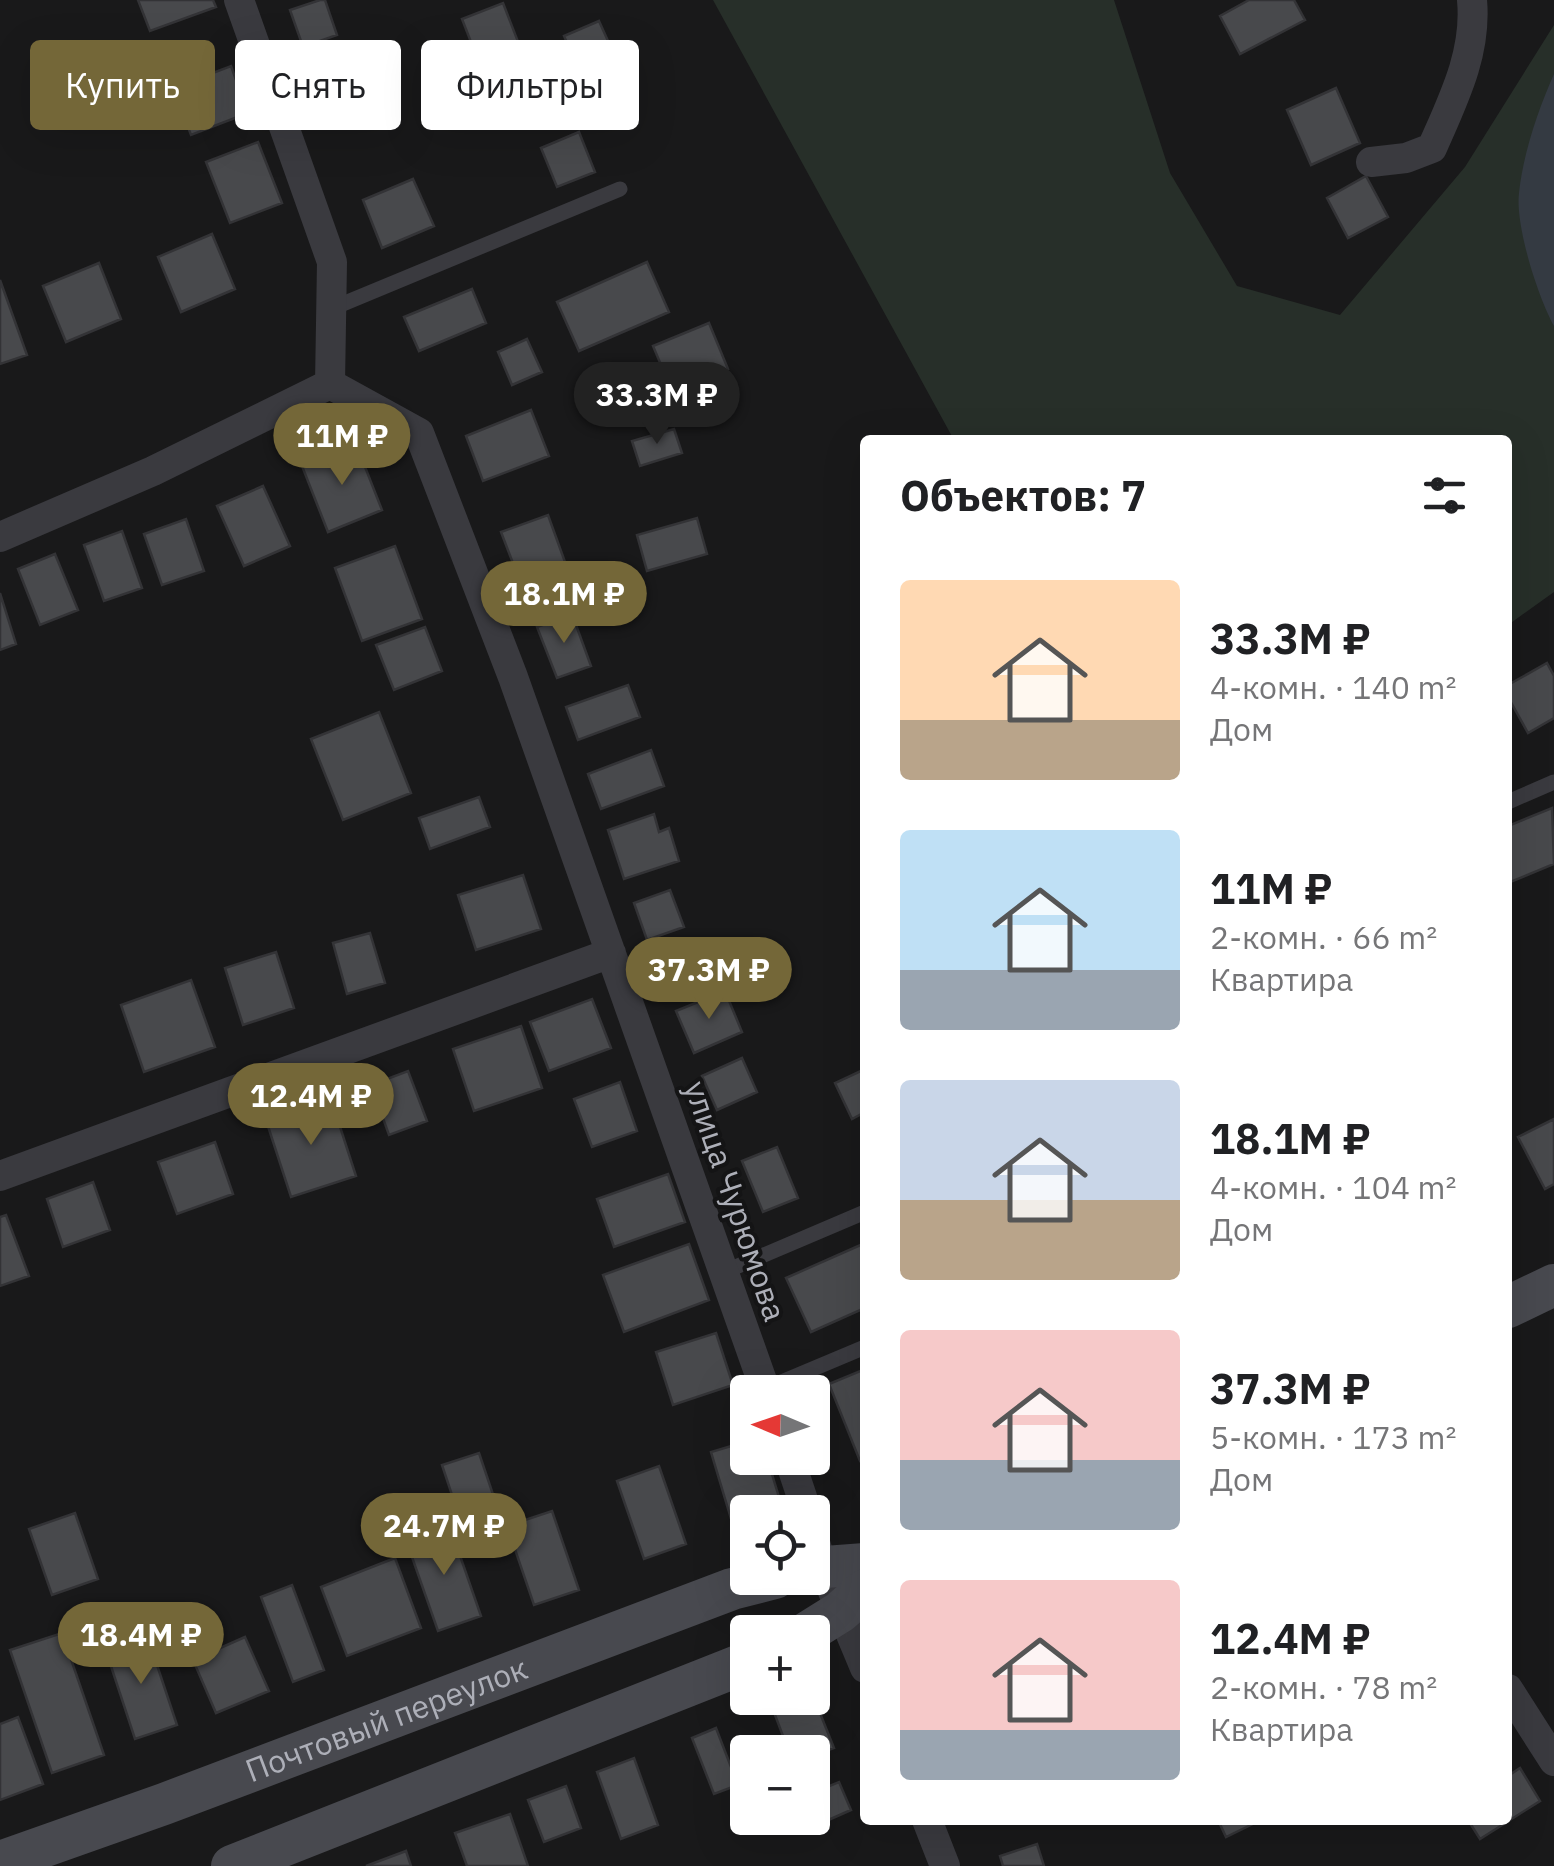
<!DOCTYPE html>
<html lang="ru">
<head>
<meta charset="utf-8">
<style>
	body { margin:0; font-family:"IBM Plex Sans",sans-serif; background:#f6f6f6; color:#202124; height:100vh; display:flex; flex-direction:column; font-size:38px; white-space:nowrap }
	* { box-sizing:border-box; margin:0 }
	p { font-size:32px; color:#757577 }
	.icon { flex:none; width:55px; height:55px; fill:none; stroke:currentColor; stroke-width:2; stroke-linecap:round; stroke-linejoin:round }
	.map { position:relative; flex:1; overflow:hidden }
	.sheet { position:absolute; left:860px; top:435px; width:652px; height:1390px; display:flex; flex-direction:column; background:#fff; border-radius:10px; box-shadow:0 10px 40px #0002 }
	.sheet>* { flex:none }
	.banner { position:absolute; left:30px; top:40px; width:680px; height:90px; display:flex; gap:20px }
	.needle { width:65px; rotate:272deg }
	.buttons { position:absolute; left:730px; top:1375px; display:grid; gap:20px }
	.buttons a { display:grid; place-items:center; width:100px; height:100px; border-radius:10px; background:#fff; box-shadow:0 10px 40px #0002; font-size:50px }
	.price { position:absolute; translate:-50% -85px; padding:0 22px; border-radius:35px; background:#746738; color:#fff; font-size:32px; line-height:65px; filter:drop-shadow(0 2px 5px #0008) }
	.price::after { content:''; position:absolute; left:50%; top:60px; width:30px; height:22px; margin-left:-15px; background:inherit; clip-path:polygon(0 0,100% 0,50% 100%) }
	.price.selected { background:#222; color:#fff }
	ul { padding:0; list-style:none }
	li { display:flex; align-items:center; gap:30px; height:250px; padding:0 40px }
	li span { display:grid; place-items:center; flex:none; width:280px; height:200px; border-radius:10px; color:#555 }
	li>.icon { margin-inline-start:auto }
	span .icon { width:120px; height:120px; fill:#fffc; stroke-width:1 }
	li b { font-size:42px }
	h2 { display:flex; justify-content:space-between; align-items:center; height:120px; padding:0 40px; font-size:42px }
	.pill { padding:0 35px; border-radius:10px; background:#fff; box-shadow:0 10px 40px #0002; font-size:35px; line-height:90px }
	.pill.selected { background:#746738; color:#fff }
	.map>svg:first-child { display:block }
	.green { fill:#272f29 }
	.water { fill:#343a42 }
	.building { fill:#48494c; stroke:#333336; stroke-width:2.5 }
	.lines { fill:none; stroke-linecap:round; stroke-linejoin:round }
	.lane { stroke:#3a3a3f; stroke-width:15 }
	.street { stroke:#3a3a3f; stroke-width:30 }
	.secondary { stroke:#48494f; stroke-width:42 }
	.labels { text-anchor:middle; stroke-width:8; stroke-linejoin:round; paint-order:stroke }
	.street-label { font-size:32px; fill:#adafb8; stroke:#141415 }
</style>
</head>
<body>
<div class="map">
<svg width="1554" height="1866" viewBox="0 0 1554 1866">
	<rect width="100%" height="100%" fill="#19191a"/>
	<path class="green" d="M713 0H1114L1170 173 1237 286 1340 315 1465 167 1554 25V592L1508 625V440H954Z"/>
	<path class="water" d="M1554 74V326C1538 297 1515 226 1519 193 1523 154 1538 110 1554 74Z"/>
	<path class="building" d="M138 0H213L216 7 150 31Z
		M320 0H325L337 35 303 47 290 10Z
		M1249 0H1294L1305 20 1240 54 1220 16Z
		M503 3 534 83 493 99 462 19Z
		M599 21 622 72 587 88 564 36Z
		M231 66 248 113 191 135 173 88Z
		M1336 88 1360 143 1311 165 1287 110Z
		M579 132 595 172 557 187 541 148Z
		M258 142 282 203 230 223 206 162Z
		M1366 176 1388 217 1348 238 1327 198Z
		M413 179 434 226 382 248 363 200Z
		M212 234 235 289 181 312 158 257Z
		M647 262 669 312 579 351 557 302Z
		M99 263 121 319 66 342 43 286Z
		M0 280 27 355 0 364Z
		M472 289 486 323 419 351 404 317Z
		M709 323 728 369 672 391 653 346Z
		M527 339 542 372 512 385 498 352Z
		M531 410 549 456 483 481 466 436Z
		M674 429 682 453 640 466 632 441Z
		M356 444 382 510 328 532 302 466Z
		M263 486 290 546 244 566 217 506Z
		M548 515 565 562 519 579 501 532Z
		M697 518 707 554 647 571 637 535Z
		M186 519 204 571 162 585 144 534Z
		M122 531 142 588 104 601 84 545Z
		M395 546 422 619 362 641 335 568Z
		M55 554 78 610 40 625 18 569Z
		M0 593 16 644 0 650Z
		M572 614 591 666 557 678 537 627Z
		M425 627 442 671 394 690 376 645Z
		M1547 663 1554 676V718L1528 733 1508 697V685Z
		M628 685 640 717 578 740 566 707Z
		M379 712 411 793 343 820 311 739Z
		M651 750 664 786 601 809 588 774Z
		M479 797 490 827 430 849 419 818Z
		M1552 808 1554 864 1508 883V826Z
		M654 814 659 832 669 828 679 861 624 879 608 830Z
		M523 875 541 929 476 950 458 895Z
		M670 890 684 927 647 940 634 903Z
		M370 933 385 983 347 994 333 943Z
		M276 952 294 1008 243 1025 225 968Z
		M191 980 215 1047 144 1072 121 1005Z
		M725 991 742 1032 694 1053 676 1011Z
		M592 999 611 1048 549 1071 530 1022Z
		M521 1026 542 1088 474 1111 453 1049Z
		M742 1058 757 1092 717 1110 702 1076Z
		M865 1069V1112L852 1119 835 1083Z
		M408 1071 427 1121 389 1135 371 1085Z
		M620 1082 637 1131 592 1147 574 1099Z
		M331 1099 356 1176 291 1197 266 1120Z
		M1554 1119V1184L1545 1189 1518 1137Z
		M215 1142 233 1194 177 1214 158 1162Z
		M777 1147 798 1198 763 1212 742 1161Z
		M668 1174 685 1222 614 1247 597 1199Z
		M93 1182 110 1230 63 1247 47 1199Z
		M6 1215 29 1276 0 1286V1217Z
		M865 1243V1308L811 1332 786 1278Z
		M689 1244 709 1300 624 1332 603 1275Z
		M716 1333 733 1385 673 1405 656 1352Z
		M865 1369V1459L860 1461 829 1384Z
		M748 1441V1458H767L782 1507 764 1512H748V1518L732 1522 711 1452Z
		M479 1453 504 1527 467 1540 442 1465Z
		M659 1466 686 1544 644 1559 617 1481Z
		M552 1511 579 1590 534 1605 507 1526Z
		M75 1513 98 1579 52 1595 29 1529Z
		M449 1524 481 1616 438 1631 406 1540Z
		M395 1558 421 1628 347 1656 321 1587Z
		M292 1585 324 1670 293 1682 261 1597Z
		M62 1633 104 1755 52 1773 10 1650Z
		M147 1635 177 1725 135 1739 105 1648Z
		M245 1637 269 1691 216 1713 193 1660Z
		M812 1693 834 1748 812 1756V1752H789L772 1707 797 1698H812Z
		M18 1717 43 1784 0 1800V1724Z
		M716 1728 738 1785 714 1794 692 1738Z
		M634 1758 658 1825 621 1839 597 1772Z
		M1520 1768 1540 1801 1480 1839 1468 1820H1508V1776Z
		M839 1782 851 1810 808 1829 803 1818H812V1793Z
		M566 1786 581 1828 544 1842 528 1800Z
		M510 1814 528 1866H467L455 1833Z
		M1218 1820H1261L1226 1837Z
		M1037 1844 1044 1866H1003L1000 1856Z
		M406 1851 411 1866H366Z"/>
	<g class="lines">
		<path class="lane" d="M333 308 620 189
			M1508 802 1554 782
			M724 1272 865 1212
			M765 1389 865 1347"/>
		<path class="street" d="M239 0 332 262 330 384 419 433 513 677 766 1392
			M1371 162 1406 158 1432 148C1453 100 1477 53 1472 0
			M0 537 153 471 330 384
			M0 1176 611 953
			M789 1458 807 1512
			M812 1533 822 1565 865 1668
			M1508 1689 1554 1761
			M927 1820 945 1866"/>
		<g class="secondary">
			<path d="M1508 1307 1554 1285"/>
			<path d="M812 1568 865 1564"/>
			<path d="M808 1632 840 1612 865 1590"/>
			<path id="s1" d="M0 1862 164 1804 732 1589 775 1578"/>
			<path d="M232 1866 748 1662"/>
		</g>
	</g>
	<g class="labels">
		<g class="street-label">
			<text transform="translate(735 1201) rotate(71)" y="11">улица Чурюмова</text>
			<text dy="11" stroke="none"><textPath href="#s1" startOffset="412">Почтовый переулок</textPath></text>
		</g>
	</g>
</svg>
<div class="buttons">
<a><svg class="needle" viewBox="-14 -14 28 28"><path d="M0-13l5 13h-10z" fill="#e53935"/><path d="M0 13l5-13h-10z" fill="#757577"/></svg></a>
<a><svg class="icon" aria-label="locate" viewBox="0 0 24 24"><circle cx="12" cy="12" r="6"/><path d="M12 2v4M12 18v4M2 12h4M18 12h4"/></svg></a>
<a>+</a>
<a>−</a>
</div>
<b class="price selected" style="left:657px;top:447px">33.3M ₽</b>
<b class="price" style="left:342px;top:488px">11M ₽</b>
<b class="price" style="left:564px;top:646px">18.1M ₽</b>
<b class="price" style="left:709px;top:1022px">37.3M ₽</b>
<b class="price" style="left:311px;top:1148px">12.4M ₽</b>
<b class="price" style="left:444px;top:1578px">24.7M ₽</b>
<b class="price" style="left:141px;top:1687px">18.4M ₽</b>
<div class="banner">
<a class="pill selected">Купить</a>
<a class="pill">Снять</a>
<a class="pill">Фильтры</a>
</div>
<section class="sheet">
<h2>Объектов: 7<svg class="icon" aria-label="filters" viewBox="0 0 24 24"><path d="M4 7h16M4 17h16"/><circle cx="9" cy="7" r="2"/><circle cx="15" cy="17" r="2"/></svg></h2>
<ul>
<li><span style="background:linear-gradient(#ffd9b3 70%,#b9a48a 0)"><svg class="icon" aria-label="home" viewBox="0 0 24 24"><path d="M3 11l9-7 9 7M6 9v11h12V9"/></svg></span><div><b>33.3M ₽</b><p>4-комн. · 140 m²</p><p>Дом</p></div></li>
<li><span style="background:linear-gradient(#bfe0f5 70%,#9aa5b1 0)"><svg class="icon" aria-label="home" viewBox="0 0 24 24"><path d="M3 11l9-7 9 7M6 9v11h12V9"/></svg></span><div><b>11M ₽</b><p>2-комн. · 66 m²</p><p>Квартира</p></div></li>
<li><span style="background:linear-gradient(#c9d6e8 60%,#b9a48a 0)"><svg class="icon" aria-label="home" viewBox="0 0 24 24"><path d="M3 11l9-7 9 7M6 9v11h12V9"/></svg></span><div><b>18.1M ₽</b><p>4-комн. · 104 m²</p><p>Дом</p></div></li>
<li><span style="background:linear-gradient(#f6c9c9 65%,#9aa5b1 0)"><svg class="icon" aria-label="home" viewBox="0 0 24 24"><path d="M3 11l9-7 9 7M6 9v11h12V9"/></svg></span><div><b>37.3M ₽</b><p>5-комн. · 173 m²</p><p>Дом</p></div></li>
<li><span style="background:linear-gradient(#f6c9c9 75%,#9aa5b1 0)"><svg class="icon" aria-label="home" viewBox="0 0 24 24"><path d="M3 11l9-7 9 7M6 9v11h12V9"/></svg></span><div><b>12.4M ₽</b><p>2-комн. · 78 m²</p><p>Квартира</p></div></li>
</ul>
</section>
</div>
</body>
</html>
